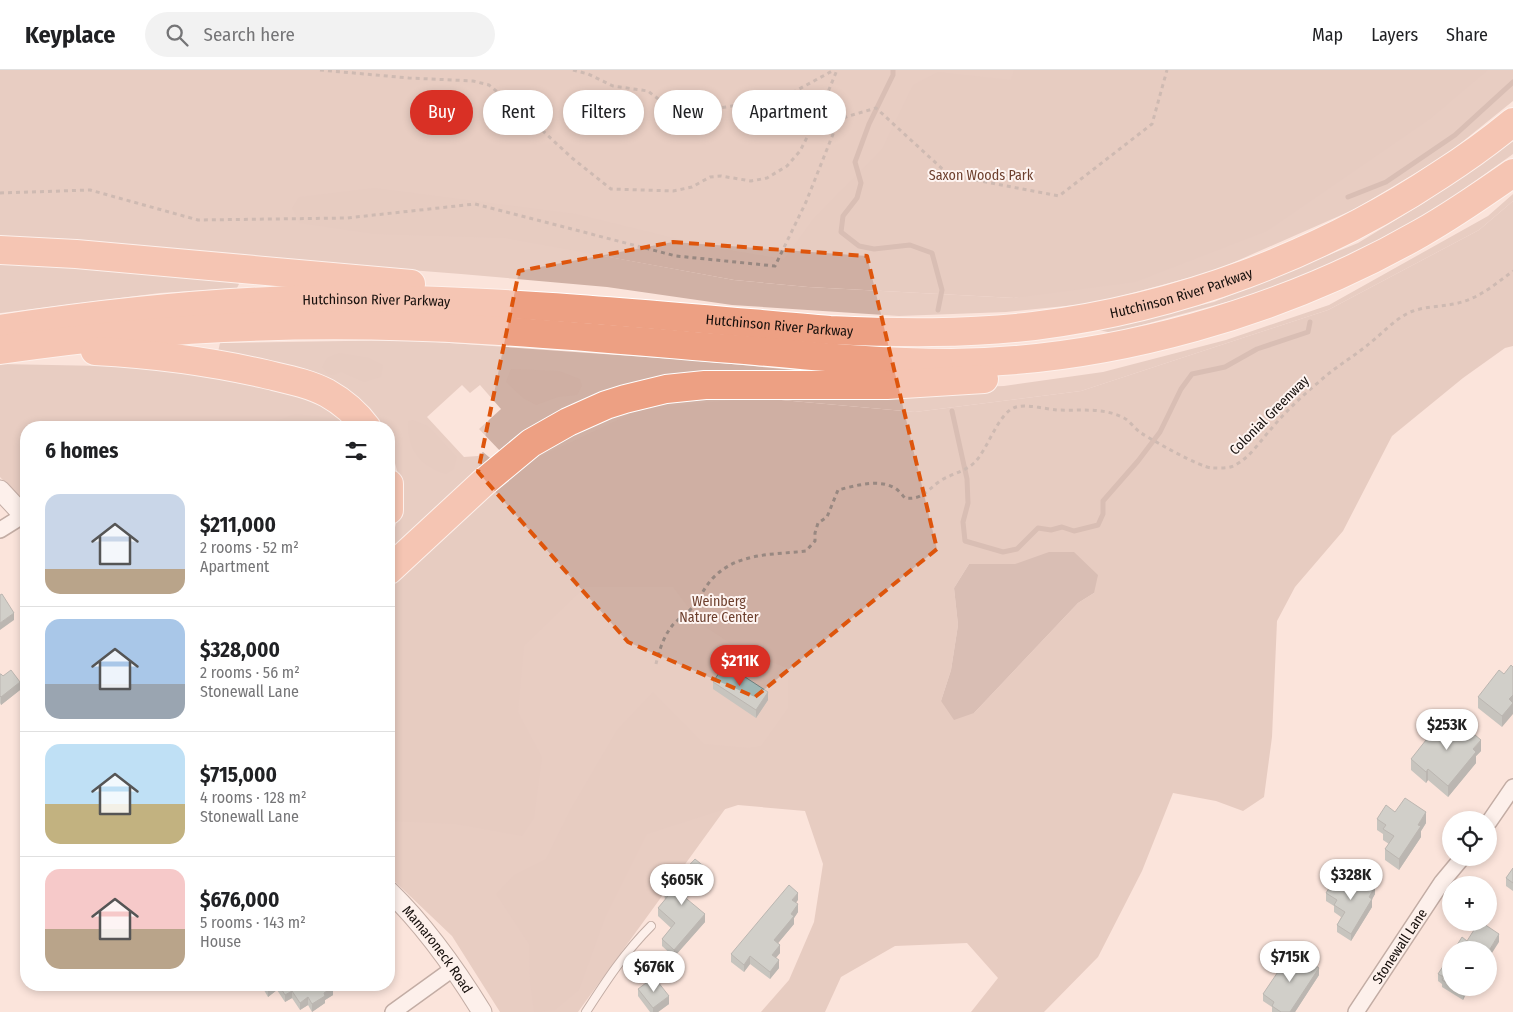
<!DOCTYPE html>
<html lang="en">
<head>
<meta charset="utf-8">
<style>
	body { margin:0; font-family:"Fira Sans Condensed",sans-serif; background:#f2f2f2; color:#202124; height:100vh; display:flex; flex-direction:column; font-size:19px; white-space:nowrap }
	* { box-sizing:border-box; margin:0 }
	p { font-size:16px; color:#757577 }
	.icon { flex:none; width:28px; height:28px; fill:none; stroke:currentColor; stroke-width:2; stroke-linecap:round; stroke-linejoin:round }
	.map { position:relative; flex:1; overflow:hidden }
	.drawer { position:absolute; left:20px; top:351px; width:375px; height:570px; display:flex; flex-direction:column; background:#fff; border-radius:20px; box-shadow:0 2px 8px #0003 }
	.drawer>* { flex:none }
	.hud { position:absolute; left:410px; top:20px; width:475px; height:45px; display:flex; gap:10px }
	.fabs { position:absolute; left:1442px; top:741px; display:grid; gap:10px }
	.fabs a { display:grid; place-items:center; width:55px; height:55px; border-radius:50%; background:#fff; box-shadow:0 2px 8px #0003; font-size:25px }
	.price { position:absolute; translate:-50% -42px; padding:0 11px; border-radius:18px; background:#fff; color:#222; font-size:16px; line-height:32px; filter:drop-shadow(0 1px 2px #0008) }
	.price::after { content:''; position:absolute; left:50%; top:30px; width:15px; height:11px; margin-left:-8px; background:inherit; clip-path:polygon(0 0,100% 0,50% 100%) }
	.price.on { background:#d93025; color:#fff }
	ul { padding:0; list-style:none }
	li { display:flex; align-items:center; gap:15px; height:125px; padding:0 25px }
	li+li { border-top:1px solid #e0e0e0 }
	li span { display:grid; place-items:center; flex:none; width:140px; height:100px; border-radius:15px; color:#555 }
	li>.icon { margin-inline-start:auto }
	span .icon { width:60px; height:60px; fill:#fffc; stroke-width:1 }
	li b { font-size:21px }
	h2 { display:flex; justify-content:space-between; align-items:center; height:60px; padding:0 25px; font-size:21px }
	.chip { padding:0 18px; border-radius:22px; background:#fff; box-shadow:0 2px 8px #0003; font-size:18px; line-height:45px }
	.chip.on { background:#d93025; color:#fff }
	header { display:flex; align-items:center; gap:30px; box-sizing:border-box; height:70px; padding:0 25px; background:#fff; border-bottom:1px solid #e0e0e0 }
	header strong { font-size:24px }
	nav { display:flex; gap:28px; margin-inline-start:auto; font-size:18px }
	.search { width:350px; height:45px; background:#f2f2f2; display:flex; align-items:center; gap:12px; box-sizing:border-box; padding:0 18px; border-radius:28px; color:#757577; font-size:19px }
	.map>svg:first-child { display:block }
	.green { fill:#d0b1a5; fill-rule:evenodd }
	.forest { fill:#cfafa3; fill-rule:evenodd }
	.water { fill:#af9185 }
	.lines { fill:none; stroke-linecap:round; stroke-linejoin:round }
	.stream { stroke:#af9185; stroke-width:5 }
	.service-casing { stroke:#7e6a63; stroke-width:10 }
	.minor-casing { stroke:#7e6a63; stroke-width:18 }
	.tertiary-casing { stroke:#7e6a63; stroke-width:21 }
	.motorway-casing { stroke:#fff; stroke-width:30 }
	.path { stroke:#988881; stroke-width:3; stroke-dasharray:4 4; stroke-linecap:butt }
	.service { stroke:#fff; stroke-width:8 }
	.minor { stroke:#fff; stroke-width:15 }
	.tertiary { stroke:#fff; stroke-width:19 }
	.motorway { stroke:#eda083; stroke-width:28 }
	.wall { fill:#879d9b }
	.shaded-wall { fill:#6e7f7e }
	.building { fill:#9db6b4; stroke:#6e7f7e }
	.marked { fill:none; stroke:#de550c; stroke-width:4; stroke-dasharray:10 6; stroke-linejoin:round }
	.labels { text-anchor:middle; stroke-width:4; stroke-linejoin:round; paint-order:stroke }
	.park-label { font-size:14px; fill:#6d3f2d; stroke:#fef4f1 }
	.street-label { font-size:14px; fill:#160f0c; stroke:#fef4f1 }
</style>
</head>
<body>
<header>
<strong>Keyplace</strong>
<div class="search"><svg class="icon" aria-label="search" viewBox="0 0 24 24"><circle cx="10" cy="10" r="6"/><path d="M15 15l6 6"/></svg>Search here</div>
<nav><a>Map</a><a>Layers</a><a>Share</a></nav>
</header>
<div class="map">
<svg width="1513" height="942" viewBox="0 0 1513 942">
	<rect width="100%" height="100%" fill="#fbe4db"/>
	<path class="green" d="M0 0H1513V31L1446 85 1355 139 1214 201 1095 233 1006 242 899 246 732 235 607 217 461 204 0 168ZM599 185 1135 200 1014 228 808 217 734 210Z
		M1513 71V84L1440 136 1347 188 1249 226 1112 263 1099 260 1214 232 1358 173 1427 131Z
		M1513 124V131L1479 160 1328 240 1081 321 915 342 759 328 389 517V509L499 407 600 346 711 324H820L1004 316 1103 302 1226 270 1329 235 1488 146Z
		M0 189 236 210 239 214 237 218 160 223 1 243H0Z
		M407 270 688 290 817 302 729 306 503 384 479 359 501 339 480 315 470 323 462 315 427 347 464 387 478 386 483 382 495 392 389 487C389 465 403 445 401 422 399 400 389 380 389 358L378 357 218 282 220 273Z
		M0 294 154 297 262 313 343 341 356 357 26 358V435L0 407Z
		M692 342 996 372 770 677 578 942H500L452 866 389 806V715Z"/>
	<path class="forest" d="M1014 0H1488L1430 49 1267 161 1135 212 1014 228 808 217 734 210 505 168 375 164 299 153 292 138 299 127 375 118 576 144 710 177 784 189 814 148 882 79 913 15 938 2 1011 10Z
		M1513 131V276L1505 278 1463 308 1392 366 1343 461 1295 517 1277 551 1272 667 1264 727 1243 741 1216 731 1173 723 1142 801 1098 887 1044 942H971L998 908 967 873 895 876 841 907 825 942H761L789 910 814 852 823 794 805 741 738 735 647 764 605 848 579 920 555 940 534 942 530 912 529 874 496 824 514 805 546 789 569 742 617 660 653 622 704 674 748 678 761 676 788 638V598L743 582 700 553 673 517H585L524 576 518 642 542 687 534 748 522 766 456 754 389 751V517L533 390 643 338 759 328 915 342 1081 321 1328 240 1479 160ZM969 494H1015L1094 523 1078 533 974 643 941 631 951 600 958 555 954 518Z
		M339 283 369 288 383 295 381 307 364 312 341 302 334 305 328 304 322 297 327 288Z
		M511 299 559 301 580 309 582 316 577 325 558 327 536 335 523 328 506 312Z
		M295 344 335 349 344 357H260Z
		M413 350 428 356 457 387 454 399 446 404C420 396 407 380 408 351Z"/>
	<path class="water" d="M1049 482H1074L1098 505 1094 523 1078 533 974 643 954 650 941 631 951 600 958 555 954 518 969 494H1015Z"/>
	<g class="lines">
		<path class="stream" d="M893 0V5L869 54 855 92 861 113 857 128 843 146 841 162 859 176 874 179 910 175 932 183 942 220 938 240
			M1348 127 1386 112 1455 65 1513 12
			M952 341 967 409 968 433 963 452 965 471 1003 482 1017 479 1038 458 1051 460 1062 457 1074 461 1098 455 1103 444V431L1138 391 1160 362 1181 319 1192 304 1225 297 1257 279 1308 262 1310 252"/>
		<g class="service-casing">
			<path id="service" d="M586 942C606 911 625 882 651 856"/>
		</g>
		<g class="minor-casing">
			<g id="minor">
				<path d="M0 460 24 445"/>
				<path d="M1489 752 1513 717"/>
				<path d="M393 942 454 898"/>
				<path id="s1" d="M1356 942 1442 812 1462 788"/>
			</g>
		</g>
		<g class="tertiary-casing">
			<g id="tertiary">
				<path d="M0 420 26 448"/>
				<path id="s2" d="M389 821C426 857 455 898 482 942"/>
			</g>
		</g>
		<g class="motorway-casing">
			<g id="motorway">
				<path d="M0 180 76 184 411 214"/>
				<path id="s3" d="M0 259C111 242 225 230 338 229 502 229 666 246 830 260 898 263 966 264 1034 256 1179 238 1318 186 1440 105 1465 89 1490 71 1513 52"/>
				<path d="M0 280C160 256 322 250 483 260 574 265 665 274 756 281 821 287 886 293 951 293 1110 292 1284 242 1421 163 1453 145 1483 124 1513 103"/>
				<path d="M95 281C153 284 208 291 265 304 286 309 308 313 327 323 343 332 356 343 367 358"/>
				<path d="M389 414V440"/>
				<path d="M389 500 484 412 531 373 568 352 606 335 625 329 666 319 705 315H887L984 309"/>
			</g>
		</g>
		<path class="path" d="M320 0 409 8 473 11 489 15 529 48 572 88 611 119 673 121 692 117 710 107 721 106 751 111 767 108 787 96 800 81 819 44 837 0
			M573 0 588 4 613 16 648 21 671 39 684 43 760 32 790 24 834 0
			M0 123 90 120 198 150 347 148 475 134 676 186 775 196 806 132 839 49 876 38 949 105 1059 126 1152 54 1167 0
			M656 594C659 580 666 559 678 550 680 547 684 546 687 543 698 533 703 519 712 509 737 482 773 485 806 481L815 471V463L818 453 827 447 838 420C854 416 877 409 893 417 898 419 902 425 905 428 923 430 927 420 940 411 951 404 964 402 974 393 988 380 998 342 1016 337 1027 334 1045 339 1057 340 1080 341 1103 337 1124 348 1130 351 1135 359 1141 363 1154 371 1199 397 1212 398 1220 398 1230 399 1237 394 1251 386 1261 370 1271 359 1286 341 1302 326 1320 311 1334 298 1350 289 1365 277 1380 266 1396 247 1413 241 1430 235 1449 237 1465 231 1483 225 1498 212 1513 201"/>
		<use href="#service" class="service"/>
		<use href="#minor" class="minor"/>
		<use href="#tertiary" class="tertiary"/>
		<use href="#motorway" class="motorway"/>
	</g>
	<path class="wall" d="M0 604 20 620 1 635 0 633Z
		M1504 604 1502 657 1478 638V627Z
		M713 612 768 630 756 648 713 619Z
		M1481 681 1476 686V693L1448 727 1428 710 1426 713 1411 700V689Z
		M1395 742 1426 753 1421 761V767L1399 800 1385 790V779L1389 774 1383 770V764L1377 760V749Z
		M1513 798V821L1506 816V808Z
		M706 806 686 829 705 852 674 887 662 876V869L671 858 658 846V838L665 830 664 822Z
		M1346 817 1375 824 1372 829V837L1351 871 1337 862V855L1341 847 1334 842V836L1326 831V823Z
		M798 830 796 833 798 842 794 848V854L778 873 780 883 776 888 779 898 770 909 750 894 744 902 731 892V884Z
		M1451 884V918H1473L1468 925 1466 924 1463 930 1442 917V914L1438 911V904Z
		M1301 892 1319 905 1295 942H1272V937L1263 931V924Z
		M192 915H202L197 920Z
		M261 915H332L333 925 325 930V933L312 942 308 935 300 940 292 928 285 932 277 920 268 927Z
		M638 919 669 934 658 942H650L638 926Z"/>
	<path class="shaded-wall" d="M14 543V550L0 560V553Z
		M20 612V620L1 635V627Z
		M768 622V630L756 648V640Z
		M1513 625V644L1502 657V646L1509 629Z
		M1481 670V681L1476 686V693L1448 727V716L1473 679Z
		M1428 699V710L1426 713V702Z
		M1426 742V753L1421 761V767L1399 800V789L1418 755Z
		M706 798V806L682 833V825Z
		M1375 817V824L1369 835V827Z
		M798 823V830L792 837V830Z
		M1372 829V837L1351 871V864Z
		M798 834V842L794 848V854L774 878V870L791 844Z
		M705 844V852L674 887V880Z
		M1499 864V872L1492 883V888L1489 893V886L1490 879Z
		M780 875V883L772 892V885Z
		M750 886V894L744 902V895Z
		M779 890V898L770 909V902Z
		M1319 898V905L1295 942H1290Z
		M197 915H202L197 920Z
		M274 915H277V920L268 927V919Z
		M333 917V925L325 930V933L312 942V934L324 923Z
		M1466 918V924L1463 930V923Z
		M1468 918H1473L1468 925Z
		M292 921V928L285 932V925Z
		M669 926V934L658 942H653V938Z
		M308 927V935L300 940V933Z"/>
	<path class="building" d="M2 524 14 543 0 553V525Z
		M725 594 768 622 756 640 713 612Z
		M1511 595 1513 597V625L1509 629 1513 633 1502 646 1478 627 1499 600 1504 604Z
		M11 600 20 612 1 627 0 626V604H1L3 606Z
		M1445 646 1459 658 1462 654 1481 670 1473 679 1476 682 1448 716 1428 699 1426 702 1411 689Z
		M1405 728 1426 742 1418 755 1421 756 1399 789 1385 779 1394 766 1383 759 1386 755 1377 749 1386 735 1395 742Z
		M695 789 706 798 682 825 705 844 674 880 662 869 675 853 658 838 668 826 664 822Z
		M1513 798V813L1506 808Z
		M1354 804 1375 817 1369 827 1372 829 1351 864 1337 855 1345 842 1334 835 1337 830 1326 823 1334 810 1346 817Z
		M789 815 798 823 792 830 798 834 791 844 794 846 774 870 780 875 772 885 779 890 770 902 750 886 744 895 731 884Z
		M1479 852H1481L1499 864 1490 879 1492 880 1489 886V880H1454L1462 867 1467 871Z
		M1290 884 1301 892 1304 887 1319 898 1290 942H1281L1272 936 1274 932 1263 924Z
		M1451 884V915L1442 910 1444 907 1438 904Z
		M654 907 669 926 653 938 638 919Z
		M266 915H274L268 919Z
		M279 915H332L333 917 324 923 325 926 312 934 308 927 300 933 292 921 285 925Z
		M1455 918H1466L1463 923Z"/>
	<path d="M0 0H1513V942H0ZM673 172 867 186 937 479 755 627 628 572 478 402 519 201Z" fill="#fbe4db" fill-opacity=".55" fill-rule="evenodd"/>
	<path class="marked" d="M673 172 867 186 937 479 755 627 628 572 478 402 519 201Z"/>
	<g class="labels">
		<g class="park-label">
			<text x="981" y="110">Saxon Woods Park</text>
			<text x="719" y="536">Weinberg<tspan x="719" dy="16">Nature Center</tspan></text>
		</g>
		<g class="street-label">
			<text dy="5" stroke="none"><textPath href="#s3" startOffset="1188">Hutchinson River Parkway</textPath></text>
			<text dy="5" stroke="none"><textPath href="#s3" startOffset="378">Hutchinson River Parkway</textPath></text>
			<text dy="5" stroke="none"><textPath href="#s3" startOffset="782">Hutchinson River Parkway</textPath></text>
			<text transform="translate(1269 345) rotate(-45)" y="5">Colonial Greenway</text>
			<text dy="5" stroke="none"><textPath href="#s1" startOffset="79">Stonewall Lane</textPath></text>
			<text dy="5" stroke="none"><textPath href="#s2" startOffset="76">Mamaroneck Road</textPath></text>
		</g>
	</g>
</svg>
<div class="fabs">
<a><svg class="icon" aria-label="locate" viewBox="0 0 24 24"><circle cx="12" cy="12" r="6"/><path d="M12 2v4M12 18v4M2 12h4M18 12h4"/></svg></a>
<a>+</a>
<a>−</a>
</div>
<b class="price on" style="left:740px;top:617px">$211K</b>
<b class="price" style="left:1447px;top:681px">$253K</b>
<b class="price" style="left:1351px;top:831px">$328K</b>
<b class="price" style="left:682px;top:836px">$605K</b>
<b class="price" style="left:1290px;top:913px">$715K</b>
<b class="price" style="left:654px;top:923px">$676K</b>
<div class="hud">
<a class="chip on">Buy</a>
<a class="chip">Rent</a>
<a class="chip">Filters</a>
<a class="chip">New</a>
<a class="chip">Apartment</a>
</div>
<section class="drawer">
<h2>6 homes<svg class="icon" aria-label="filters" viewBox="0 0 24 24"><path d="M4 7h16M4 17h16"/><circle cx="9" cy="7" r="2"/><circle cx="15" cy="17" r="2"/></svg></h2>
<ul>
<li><span style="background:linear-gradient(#c9d6e8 75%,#b9a48a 0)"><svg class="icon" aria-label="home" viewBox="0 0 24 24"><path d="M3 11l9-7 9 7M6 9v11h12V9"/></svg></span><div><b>$211,000</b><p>2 rooms · 52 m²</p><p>Apartment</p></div></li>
<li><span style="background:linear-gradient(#a9c7e8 65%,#9aa5b1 0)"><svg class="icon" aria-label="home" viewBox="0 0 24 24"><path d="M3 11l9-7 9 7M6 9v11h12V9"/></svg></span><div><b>$328,000</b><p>2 rooms · 56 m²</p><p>Stonewall Lane</p></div></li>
<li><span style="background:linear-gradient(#bfe0f5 60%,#c2b280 0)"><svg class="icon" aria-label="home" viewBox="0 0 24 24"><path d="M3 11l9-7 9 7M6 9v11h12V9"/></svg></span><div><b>$715,000</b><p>4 rooms · 128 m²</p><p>Stonewall Lane</p></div></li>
<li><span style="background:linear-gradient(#f6c9c9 60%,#b9a48a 0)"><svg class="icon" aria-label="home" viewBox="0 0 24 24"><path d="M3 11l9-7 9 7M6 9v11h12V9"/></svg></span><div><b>$676,000</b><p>5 rooms · 143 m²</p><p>House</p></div></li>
</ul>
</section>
</div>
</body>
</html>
